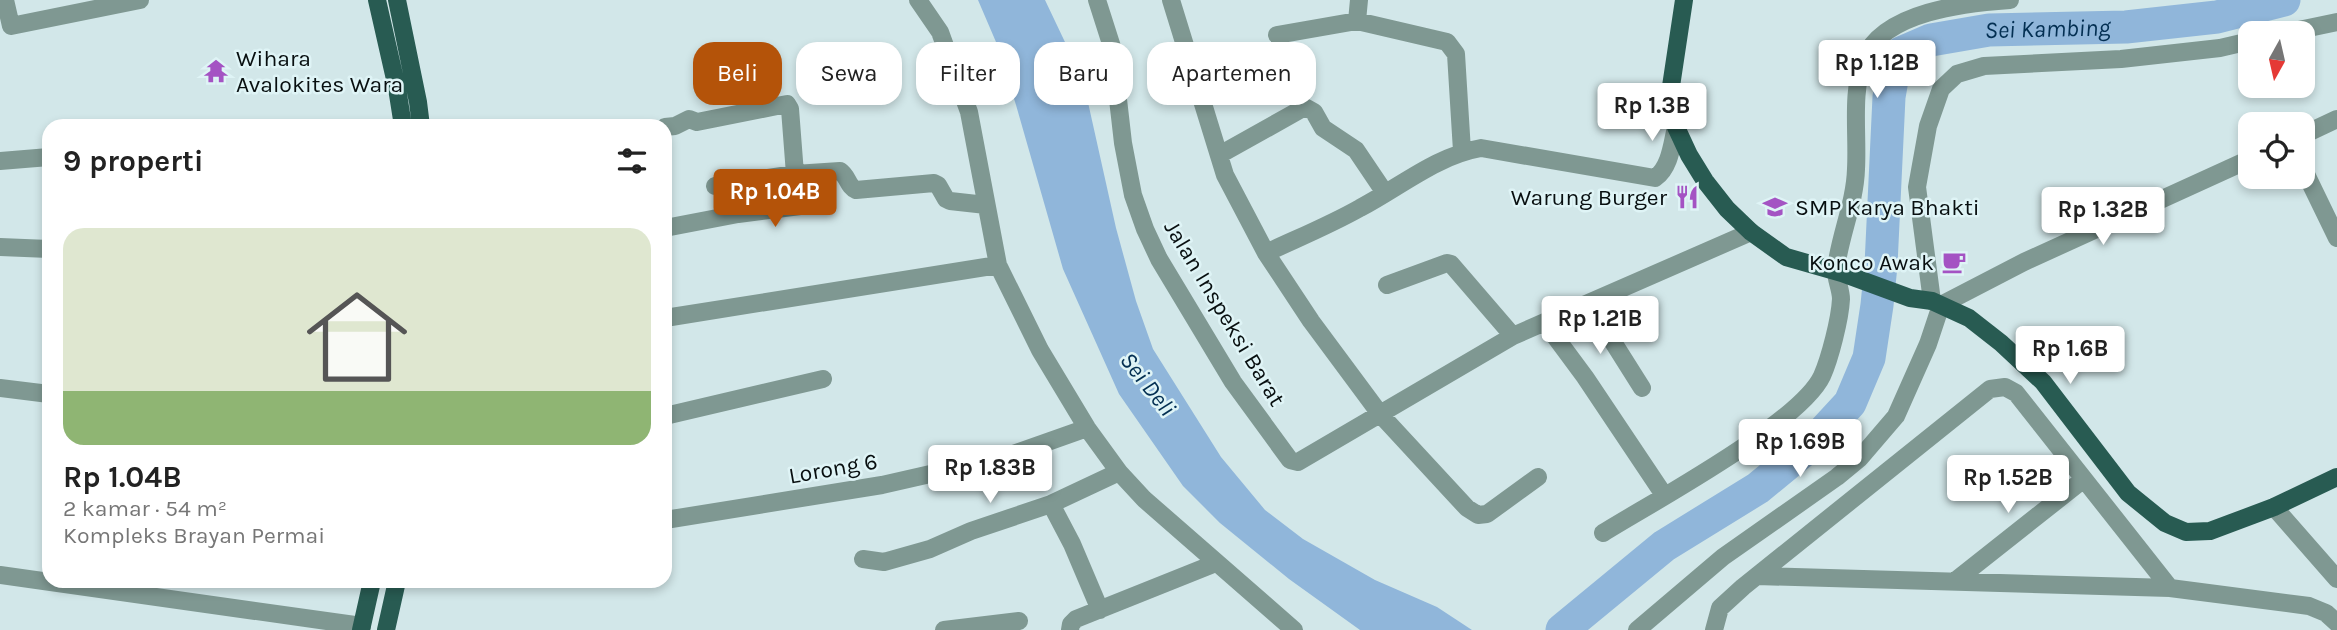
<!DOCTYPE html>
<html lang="id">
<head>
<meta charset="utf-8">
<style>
	body { margin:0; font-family:Karla,sans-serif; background:#f2f2f2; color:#222; height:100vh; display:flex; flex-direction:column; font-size:26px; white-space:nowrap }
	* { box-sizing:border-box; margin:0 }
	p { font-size:23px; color:#767676 }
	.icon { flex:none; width:38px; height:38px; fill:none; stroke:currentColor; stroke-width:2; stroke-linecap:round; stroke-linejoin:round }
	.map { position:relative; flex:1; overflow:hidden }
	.details { position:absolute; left:42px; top:119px; width:630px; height:469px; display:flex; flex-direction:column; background:#fff; border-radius:21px; box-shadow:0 4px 10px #0003 }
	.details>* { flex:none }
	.banner { position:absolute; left:693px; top:42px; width:665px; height:63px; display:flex; gap:14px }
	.needle { width:46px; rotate:188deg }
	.fabs { position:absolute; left:2238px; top:21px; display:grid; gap:14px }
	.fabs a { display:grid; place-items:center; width:77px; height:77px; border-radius:14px; background:#fff; box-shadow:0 4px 10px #0003; font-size:35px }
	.price { position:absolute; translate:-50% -60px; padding:0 16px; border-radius:7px; background:#fff; color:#222; font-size:23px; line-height:46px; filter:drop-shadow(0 2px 4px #0008) }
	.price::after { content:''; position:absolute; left:50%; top:42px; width:21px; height:16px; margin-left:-10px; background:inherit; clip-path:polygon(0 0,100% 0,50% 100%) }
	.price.active { background:#b45309; color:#fff }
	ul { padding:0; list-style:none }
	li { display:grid; align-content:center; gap:14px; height:371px; padding:0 21px }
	li span { display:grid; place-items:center; height:217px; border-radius:21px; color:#555 }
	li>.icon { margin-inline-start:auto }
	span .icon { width:126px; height:126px; fill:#fffc; stroke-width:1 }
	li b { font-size:30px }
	h2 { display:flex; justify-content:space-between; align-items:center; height:84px; padding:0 21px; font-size:30px }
	.pill { padding:0 24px; border-radius:21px; background:#fff; box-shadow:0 4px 10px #0003; font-size:24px; line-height:63px }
	.pill.active { background:#b45309; color:#fff }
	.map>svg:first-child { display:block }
	.water { fill:#90b6da }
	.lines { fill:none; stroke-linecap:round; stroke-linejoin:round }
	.river { stroke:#90b6da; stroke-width:33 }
	.minor { stroke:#7f9892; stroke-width:18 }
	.major { stroke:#285b52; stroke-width:18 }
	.labels { text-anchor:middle; stroke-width:5; stroke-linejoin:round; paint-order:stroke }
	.poi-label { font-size:23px; fill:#080f10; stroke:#dff4f6; text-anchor:start }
	.street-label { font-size:23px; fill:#080f10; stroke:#dff4f6 }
	.water-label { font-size:24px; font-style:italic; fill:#032f52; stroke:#dff4f6 }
</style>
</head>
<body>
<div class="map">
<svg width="2337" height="630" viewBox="0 0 2337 630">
	<rect width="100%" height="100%" fill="#d2e7e9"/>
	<path class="water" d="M978 0H1045L1083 80 1116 228 1136 301 1153 349 1221 457 1265 510 1303 539 1375 580 1437 607 1472 630H1360L1289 579 1220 523 1183 486 1119 394 1063 269 1016 105 996 42Z"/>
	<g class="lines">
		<path class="river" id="s1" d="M1562 630 1664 546 1758 488 1814 442 1850 403 1869 358 1877 305 1881 265 1889 97 1894 68 1901 53 1931 40 1989 30 2126 27 2217 17 2284 0"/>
		<path class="minor" d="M5 0 11 26 140 0
			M918 0 940 32 969 112 998 265 1040 350 1087 428 1119 472 1144 499 1294 630
			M1097 0 1112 47 1123 143 1133 195 1145 229 1159 259 1233 382 1290 460 1298 462 1513 336 1751 232
			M1171 0 1225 175 1266 253 1311 321 1380 414 1467 508 1478 515 1487 514 1538 477
			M1357 21 1359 0
			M2285 33 2337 22
			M1277 35 1357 21 1447 42 1456 54 1462 151
			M665 127 675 126 689 119 697 122 787 104 790 109 795 174
			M2303 135 2337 119
			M1221 154 1305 107 1314 112 1323 128 1356 150 1385 193
			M0 161 49 157
			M2303 168 2337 238
			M715 186 795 174 840 171C848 176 848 187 856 190L934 183 938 185 946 199 950 201 986 205
			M665 228 738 214 808 205
			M0 247 49 249
			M1266 253C1298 238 1330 225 1360 208 1400 187 1436 156 1481 148L1655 178C1670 168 1672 144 1676 127
			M1387 285 1447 263 1451 264 1513 336
			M1932 301 1917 187 1928 126 1941 89 1957 74 1984 66 2121 59 2220 48 2250 41
			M1589 304 1642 388
			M665 318 998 265
			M1545 323 1585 377 1664 495
			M0 388 49 394
			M665 416 823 379
			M1051 504 1072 544 1100 610
			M2274 507 2337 579
			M665 520 882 485 1005 457 1087 428
			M1603 533C1651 503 1800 423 1822 376 1830 358 1840 319 1841 299 1841 289 1835 278 1836 268 1840 235 1855 203 1856 169 1858 133 1851 93 1864 59 1883 11 1967 3 2010 0
			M863 559 884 562 930 549 971 531 1051 504 1119 472
			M0 575 362 626
			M1757 576 2170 588 2309 606 2326 613 2337 623
			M1955 581 2084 479
			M944 630 1019 621
			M1070 630 1071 624 1076 619 1216 563
			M1637 630 1723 557 1837 477 1860 458 1896 416 1928 344 1941 305 2024 262 2250 159
			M1714 630 1720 608 1743 587 1990 389 2005 387 2016 393 2170 588"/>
		<path class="major" d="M377 0 397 88 403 126
			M397 0 418 102 421 126
			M1684 0 1670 93 1676 127 1689 155 1705 181 1727 209 1751 232 1786 257 1842 273 1910 298 1932 301 1969 318 2001 343 2043 382 2128 493 2165 523 2186 532 2210 531 2274 507 2337 477
			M361 630 372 581
			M386 630 397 581"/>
	</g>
	<defs>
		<g id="temple-bare" transform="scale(1.89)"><path d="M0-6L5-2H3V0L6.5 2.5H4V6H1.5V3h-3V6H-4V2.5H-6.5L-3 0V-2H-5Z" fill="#a453c3" stroke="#dff4f6" stroke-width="2.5" paint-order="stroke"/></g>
		<g id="restaurant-bare" transform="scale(1.89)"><path d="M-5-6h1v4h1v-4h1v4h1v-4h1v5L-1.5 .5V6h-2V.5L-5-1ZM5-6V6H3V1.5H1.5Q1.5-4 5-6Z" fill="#a453c3" stroke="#dff4f6" stroke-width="2.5" paint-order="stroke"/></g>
		<g id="school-bare" transform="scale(1.89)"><path d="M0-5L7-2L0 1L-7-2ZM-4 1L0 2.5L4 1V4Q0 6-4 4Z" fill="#a453c3" stroke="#dff4f6" stroke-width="2.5" paint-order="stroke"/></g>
		<g id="cafe-bare" transform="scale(1.89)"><path d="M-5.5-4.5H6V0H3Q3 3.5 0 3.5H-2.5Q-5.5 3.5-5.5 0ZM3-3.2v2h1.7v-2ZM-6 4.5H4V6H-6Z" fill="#a453c3" stroke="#dff4f6" stroke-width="2.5" paint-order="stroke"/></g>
	</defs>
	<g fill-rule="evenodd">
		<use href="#temple-bare" x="216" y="71"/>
		<use href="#restaurant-bare" x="1687" y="197"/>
		<use href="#school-bare" x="1775" y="207"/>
		<use href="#cafe-bare" x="1954" y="262"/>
	</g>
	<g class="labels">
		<g class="poi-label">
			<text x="236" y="66">Wihara<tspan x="236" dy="26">Avalokites Wara</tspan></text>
			<text x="1667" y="205" text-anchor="end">Warung Burger</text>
			<text x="1795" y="215">SMP Karya Bhakti</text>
			<text x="1934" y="270" text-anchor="end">Konco Awak</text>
		</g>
		<g class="street-label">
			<text transform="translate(1225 313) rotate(59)" y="8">Jalan Inspeksi Barat</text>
			<text transform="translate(833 468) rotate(-10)" y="8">Lorong 6</text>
		</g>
		<g class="water-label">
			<text dy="8" stroke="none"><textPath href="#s1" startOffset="875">Sei Kambing</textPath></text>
			<text transform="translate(1148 384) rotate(52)" y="8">Sei Deli</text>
		</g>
	</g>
</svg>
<div class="fabs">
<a><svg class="needle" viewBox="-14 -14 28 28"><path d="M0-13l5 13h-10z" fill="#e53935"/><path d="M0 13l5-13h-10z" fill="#767676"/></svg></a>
<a><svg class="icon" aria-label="locate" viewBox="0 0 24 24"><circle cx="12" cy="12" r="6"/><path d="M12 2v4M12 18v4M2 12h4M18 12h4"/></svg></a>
</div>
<b class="price" style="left:1877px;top:100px">Rp 1.12B</b>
<b class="price" style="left:1652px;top:143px">Rp 1.3B</b>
<b class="price active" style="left:775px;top:229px">Rp 1.04B</b>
<b class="price" style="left:2103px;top:247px">Rp 1.32B</b>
<b class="price" style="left:1600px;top:356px">Rp 1.21B</b>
<b class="price" style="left:2070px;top:386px">Rp 1.6B</b>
<b class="price" style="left:1800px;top:479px">Rp 1.69B</b>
<b class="price" style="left:990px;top:505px">Rp 1.83B</b>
<b class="price" style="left:2008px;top:515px">Rp 1.52B</b>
<div class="banner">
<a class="pill active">Beli</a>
<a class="pill">Sewa</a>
<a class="pill">Filter</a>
<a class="pill">Baru</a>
<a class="pill">Apartemen</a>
</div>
<section class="details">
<h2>9 properti<svg class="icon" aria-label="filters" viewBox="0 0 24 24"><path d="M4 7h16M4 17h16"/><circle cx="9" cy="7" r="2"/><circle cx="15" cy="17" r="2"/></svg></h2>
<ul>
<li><span style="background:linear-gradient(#dfe7d0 75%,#8fb573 0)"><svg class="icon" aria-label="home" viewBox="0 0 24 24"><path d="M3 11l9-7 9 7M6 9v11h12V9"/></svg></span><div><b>Rp 1.04B</b><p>2 kamar · 54 m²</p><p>Kompleks Brayan Permai</p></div></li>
</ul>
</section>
</div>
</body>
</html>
